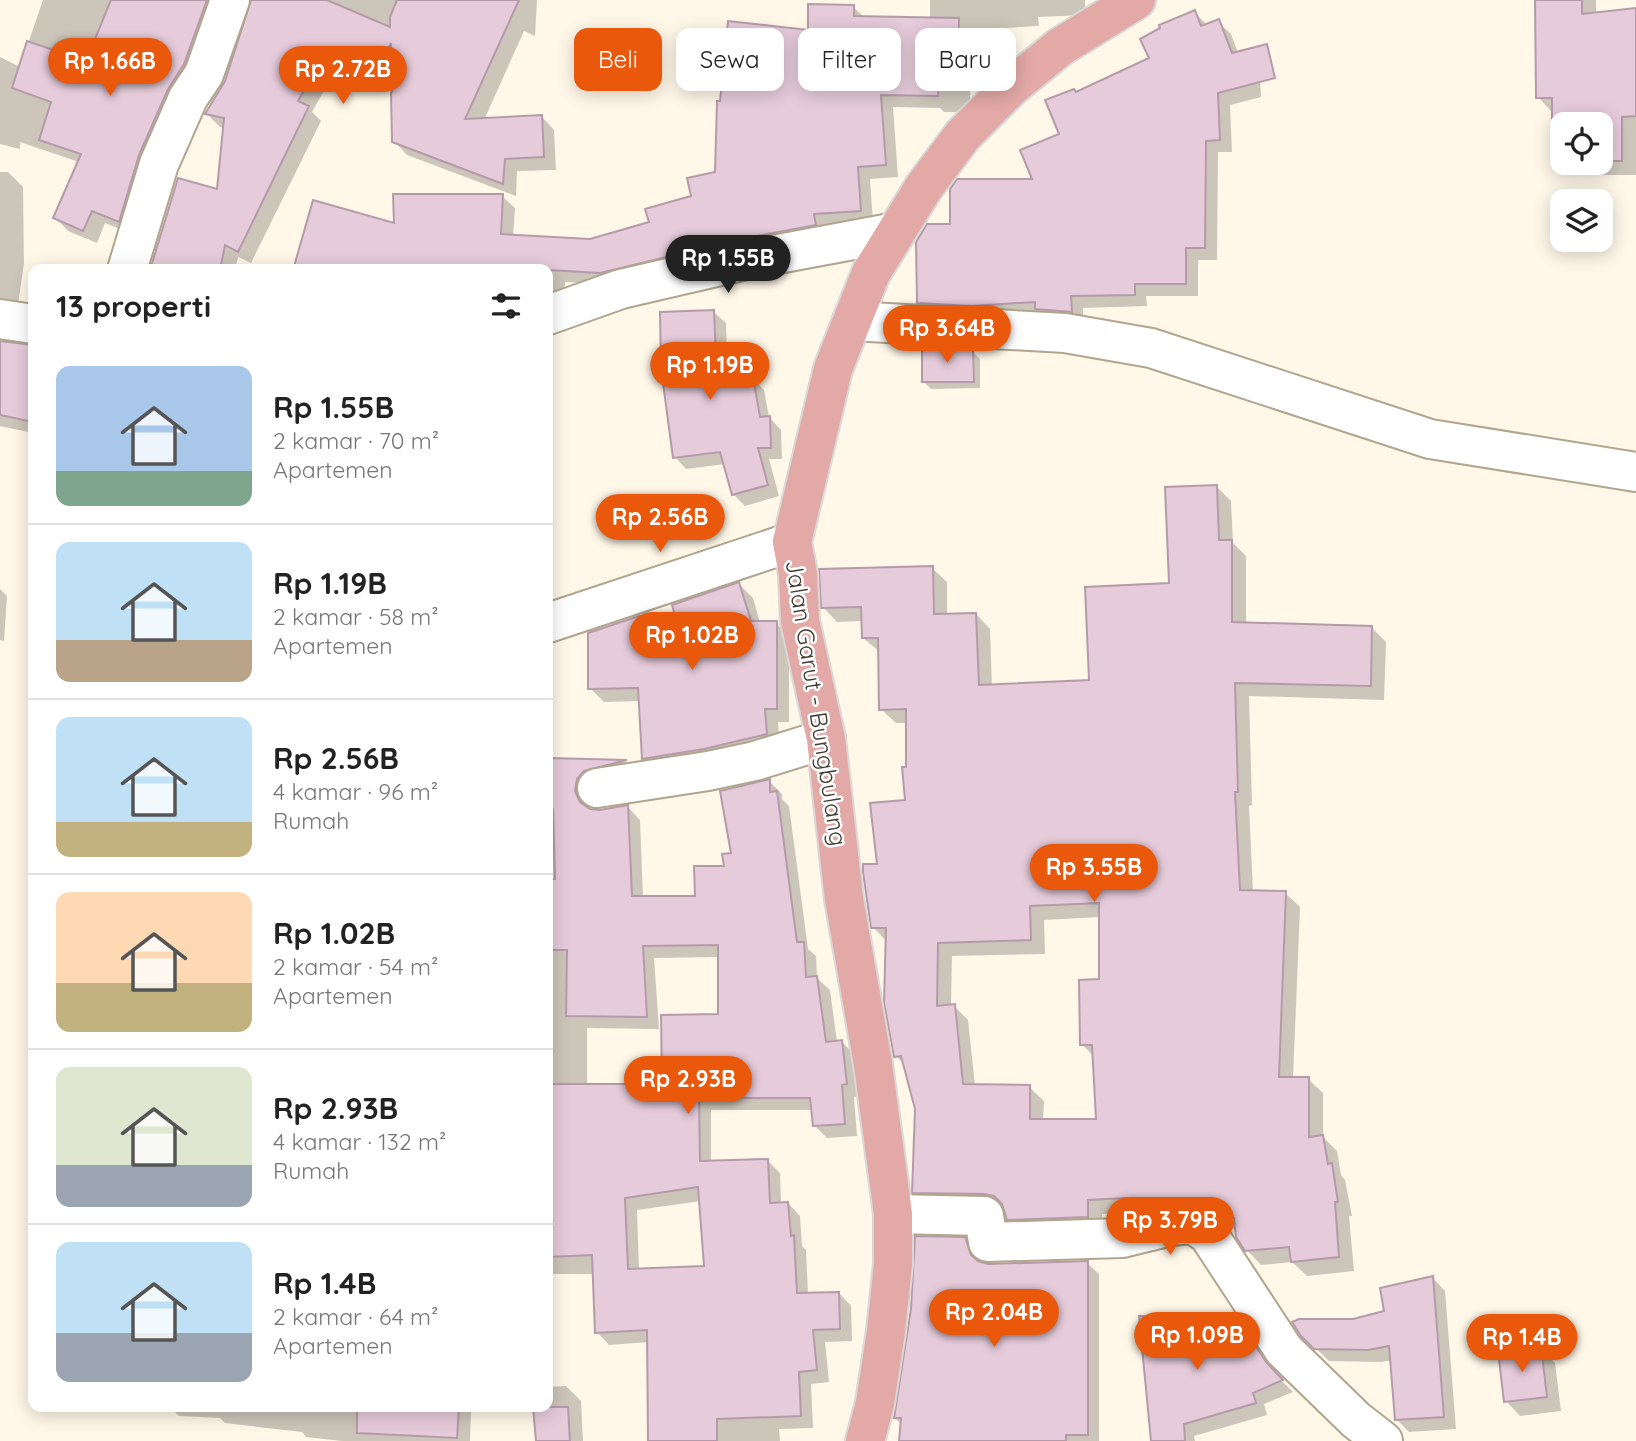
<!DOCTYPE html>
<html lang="id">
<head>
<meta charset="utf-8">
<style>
	body { margin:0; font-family:Quicksand,sans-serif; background:#f6f6f6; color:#222; height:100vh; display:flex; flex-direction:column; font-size:26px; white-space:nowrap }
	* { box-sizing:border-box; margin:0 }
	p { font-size:23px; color:#767676 }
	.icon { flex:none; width:38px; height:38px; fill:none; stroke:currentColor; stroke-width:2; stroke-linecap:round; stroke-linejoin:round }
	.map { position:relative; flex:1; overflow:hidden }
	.details { position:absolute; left:28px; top:264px; width:525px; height:1148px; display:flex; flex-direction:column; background:#fff; border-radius:14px; box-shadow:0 4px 18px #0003 }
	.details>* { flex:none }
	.hud { position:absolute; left:574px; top:28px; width:665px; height:63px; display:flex; gap:14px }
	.controls { position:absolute; left:1550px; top:112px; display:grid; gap:14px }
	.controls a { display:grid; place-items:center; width:63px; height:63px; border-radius:14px; background:#fff; box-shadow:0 4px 18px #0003; font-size:35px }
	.price { position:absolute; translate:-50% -60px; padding:0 16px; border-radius:24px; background:#ea580c; color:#fff; font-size:23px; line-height:46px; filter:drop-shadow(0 2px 4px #0008) }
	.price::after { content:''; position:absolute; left:50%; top:42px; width:21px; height:16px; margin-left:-10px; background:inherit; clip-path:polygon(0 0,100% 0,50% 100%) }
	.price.selected { background:#222; color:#fff }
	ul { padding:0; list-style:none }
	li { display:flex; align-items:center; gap:21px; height:175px; padding:0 28px }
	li+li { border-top:2px solid #e0e0e0 }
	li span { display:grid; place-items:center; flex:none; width:196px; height:140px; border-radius:14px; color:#555 }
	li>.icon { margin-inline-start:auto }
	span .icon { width:84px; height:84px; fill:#fffc; stroke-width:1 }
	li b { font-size:30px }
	h2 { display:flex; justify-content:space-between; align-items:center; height:84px; padding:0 28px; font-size:30px }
	.chip { padding:0 24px; border-radius:14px; background:#fff; box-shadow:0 4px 18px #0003; font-size:24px; line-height:63px }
	.chip.selected { background:#ea580c; color:#fff }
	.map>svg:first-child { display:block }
	.shadow { fill:#0003; fill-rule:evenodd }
	.building { fill:#e6cbda; stroke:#b59ba9; stroke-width:2; fill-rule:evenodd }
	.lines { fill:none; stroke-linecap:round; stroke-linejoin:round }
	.minor-casing { stroke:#b1a58d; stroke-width:42 }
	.primary-casing { stroke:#d9d8d6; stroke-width:42 }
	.minor { stroke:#fff; stroke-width:38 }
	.primary { stroke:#e3a9a6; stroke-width:38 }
	.labels { text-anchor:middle; stroke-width:5; stroke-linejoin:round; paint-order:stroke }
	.street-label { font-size:24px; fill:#413c32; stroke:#fff }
</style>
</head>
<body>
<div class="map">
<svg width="1636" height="1441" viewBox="0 0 1636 1441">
	<rect width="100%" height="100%" fill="#fff7e8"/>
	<path class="shadow" d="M43 0H226L132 234 105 223 97 243 68 231 55 217 79 162 20 142V149L0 144V57L20 67Z
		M253 0H537L535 36 524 31 484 120 541 116 554 130 556 170 517 171 516 196 407 155 394 141 399 80 394 76 391 82 341 60 312 112 321 121 251 263 238 257 235 270H152L218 191 224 128 220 127 207 114 226 82Z
		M930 0H1085V15L1038 17 1039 26 971 30 970 112H944L940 108 893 107 898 177 870 179 873 223 614 285 565 282 564 295H548V270L395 225 502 196 515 208 513 237 590 241 651 223 694 197 717 173 809 32 853 7 864 17 930 19Z
		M1537 0H1596V14L1636 10V175H1568L1554 160 1552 112 1538 97ZM1563 124H1601V163H1563Z
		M1195 13 1208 26 1218 22 1231 34 1238 53 1259 63 1261 97 1230 105 1232 152H1218L1217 260H1198V296H1146L1147 306 1083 308V324L931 315 919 302 952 225 1035 181 1061 135 1077 94 1151 59Z
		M0 172H8L23 187 24 263 17 312 0 319Z
		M714 312 726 323 728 383 752 378 764 390 769 417 781 430 782 459H769L779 496 745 506 733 494 725 464 686 469 675 457Z
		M0 343 33 347V433L0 426Z
		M972 351 980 359V388L931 389 924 382Z
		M1217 487 1231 501 1233 543 1246 556V624L1371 627 1386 642 1384 700 1249 696 1252 805 1249 806 1253 892 1285 893 1300 907 1293 1079H1308L1323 1093V1137L1337 1151 1341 1175 1345 1180 1352 1216H1349L1354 1271 1307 1276 1292 1262 1261 1265 1247 1250 1237 1231 1220 1219 1145 1227 1130 1212 1102 1214V1231L1023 1233 1008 1219 1005 1209 928 1206 914 1192 917 1108 906 1066 896 1056 887 942 873 927 879 866 907 801 908 723H896L881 709 880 652 863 638V621L837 622 823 607 932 568 947 582V615L976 614 990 629 992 686 1091 682 1170 585ZM1101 917V981L1082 1044 1094 1057 1098 1121H1043L1044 1101 1029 1087 975 1086 968 1020 954 1006H951L952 956 1045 954 1044 920Z
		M739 584 753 598 760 623H776L789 637V722H778L780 748 658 772 644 758 641 701 604 702 590 688 677 618Z
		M0 589 7 596 4 641 0 640Z
		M548 760 626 762 637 773 589 793 587 805 590 810 600 811 628 807 640 820 643 897H696L726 867 769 781 782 794V799L789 806 808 949 816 956 817 978 830 990 837 1042 841 1041 854 1054 859 1096 854 1097 857 1136 827 1138 814 1125 813 1110H711V1163L767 1160 780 1173 781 1204 788 1203 800 1216 802 1246 806 1250 808 1294 839 1293 851 1306 852 1341 825 1342 829 1382 811 1384 813 1428 779 1429 780 1441H650L649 1342 609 1345 597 1332 594 1274H548ZM720 957V1016L663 1086H587V1028L659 1029 654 958ZM701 1201 705 1267 639 1270 637 1210Z
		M964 1239 976 1251 980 1264 988 1266 1087 1263 1099 1274V1441H901L902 1425 895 1418Z
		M1433 1278 1445 1291 1456 1429 1409 1432 1397 1420 1392 1360 1382 1362 1329 1361 1302 1335 1386 1313Z
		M1229 1319 1240 1331 1241 1345 1250 1341 1262 1353 1277 1376 1293 1392 1264 1404 1267 1415 1194 1436 1195 1441H1153Z
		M1540 1348 1555 1363 1561 1411 1520 1416 1506 1401Z
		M566 1386 581 1401 583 1441H537L535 1407H548V1387Z
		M170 1407H466L471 1412 470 1441H342L306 1437 302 1432 225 1423 220 1418 179 1416Z"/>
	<path class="building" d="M111 0H207L184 64 168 89 139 155 119 222 92 211 83 231 53 218 81 154 39 140 51 102 12 88 27 41 86 61Z
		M251 0H327L390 27V17L397 0H519L465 119 542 115 544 157 505 159 503 184 392 142 391 93 398 78 391 75V43L378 70 328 48 298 101 309 106 238 252 225 245 220 270H150L178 178 217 189 224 118 205 114 225 81Z
		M1535 0H1582V14L1636 8V116L1622 117V161H1601V124H1563V161H1552V98H1536Z
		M808 4 854 5V16L959 18 958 76H939L938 96 881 95 886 165 858 167 861 211 814 214 816 225 741 239 600 273 548 270H293L313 200 394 223 393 194H503L501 234 590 239 649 222 645 209 691 196 687 178 715 172 717 101H720L728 21 808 30Z
		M1195 10 1201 26 1219 19 1232 53 1267 44 1275 78 1218 93 1220 140 1206 141 1205 248H1186V284H1135V295L1071 296 1072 312 1035 309V302L972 306 917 303 916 242 927 224H950V189L957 179H1032L1020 150 1059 134 1045 100 1074 89 1076 92 1149 58 1140 39 1160 28 1159 25Z
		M714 310 717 383 753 377 760 417 770 416 771 448H758L768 485 732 495 720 452 673 458 661 368 660 312Z
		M0 341 33 345V422L0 415Z
		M922 347 973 350 974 382H922Z
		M1217 485 1219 540H1232V622L1372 626 1371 686 1235 683 1238 792H1235L1240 890 1286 891 1279 1077H1309V1137L1323 1135 1328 1164 1332 1163 1338 1202H1335L1339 1257 1291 1262 1289 1247 1245 1251 1236 1237 1234 1218H1222L1204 1205 1191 1202 1166 1205 1129 1214 1127 1198 1088 1200V1217L1007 1220 1002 1204 994 1196 984 1194 912 1193 915 1109 901 1056 894 1057 884 1003 886 928H871L863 872V864H877L870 803 905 800 902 767H906V709L879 710 878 638H862L861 607 821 608 819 569 933 566 934 614 976 613 979 685 1089 680 1085 587 1169 583 1165 487ZM1099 903V979L1079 980 1080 1045H1092L1096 1119H1030V1085L963 1084 955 1004 937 1006 938 943 1031 940 1030 906Z
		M739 582 751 621H777V709H765L767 734 704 749 642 759 638 688 588 689V633L639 616H675L672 605Z
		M548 758 627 760 584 771 577 779 575 791 580 802 590 809 600 810 628 805 632 896H695L694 866H724L722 854 731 853 720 791 770 779V792L777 791 797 942H804L806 977 817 976 826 1042 842 1040 847 1084 842 1085 845 1124 813 1126 810 1098H699L700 1161 768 1159 770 1203 788 1202 791 1236 794 1235 797 1293 839 1292 840 1329 813 1330 817 1370 799 1372 801 1416 717 1419V1441H648L647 1330 595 1333 592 1255 548 1257V1084H662L661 1015 718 1014V945L643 946 647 1017 566 1016 567 950H548V879H555L553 809H548ZM698 1187 704 1266 628 1269 625 1198Z
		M915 1236 965 1237 971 1255 978 1261 988 1264 1088 1261V1435H1066V1441H899L901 1418H894L911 1309Z
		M1433 1276 1444 1417 1395 1420 1389 1346 1368 1350 1314 1349 1301 1336 1292 1322 1299 1319H1353L1384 1311 1380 1288Z
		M1139 1316 1229 1318 1231 1347 1251 1339 1266 1362 1283 1380 1253 1393 1256 1403 1184 1424 1185 1441H1151Z
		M1541 1346 1547 1397 1504 1402 1498 1351Z
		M357 1407H459L457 1438 357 1433Z
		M533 1407H568L570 1441H536Z"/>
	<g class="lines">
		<g class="minor-casing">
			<path id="minor" d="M127 270 159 164 188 98 204 74 230 0
				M548 315 621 289 746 260 896 232
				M0 319 33 324
				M852 321 1065 333 1151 348 1430 439 1636 472
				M548 623 792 542
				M597 788 708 771 755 761 826 739
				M893 1214 984 1216 988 1242 1122 1238 1171 1226 1192 1224 1208 1234 1284 1350 1356 1420 1383 1441"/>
		</g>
		<g class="primary-casing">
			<path id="primary" d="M865 1441 875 1403 886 1331 893 1264V1214L873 1064 844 899 826 739 800 621 798 574 792 542 833 369 871 273 924 187 963 135 1011 87 1060 47 1136 0"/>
		</g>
		<use href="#minor" class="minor"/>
		<use href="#primary" class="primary"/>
	</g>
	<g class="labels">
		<g class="street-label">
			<text transform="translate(816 703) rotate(81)" y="8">Jalan Garut - Bungbulang</text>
		</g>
	</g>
</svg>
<div class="controls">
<a><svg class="icon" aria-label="locate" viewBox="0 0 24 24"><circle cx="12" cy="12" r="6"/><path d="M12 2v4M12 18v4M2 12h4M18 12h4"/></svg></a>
<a><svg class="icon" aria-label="layers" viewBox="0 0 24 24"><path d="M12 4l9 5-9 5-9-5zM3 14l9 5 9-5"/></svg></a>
</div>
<b class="price" style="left:110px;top:98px">Rp 1.66B</b>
<b class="price" style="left:343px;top:106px">Rp 2.72B</b>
<b class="price selected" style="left:728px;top:295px">Rp 1.55B</b>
<b class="price" style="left:947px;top:365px">Rp 3.64B</b>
<b class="price" style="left:710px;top:402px">Rp 1.19B</b>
<b class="price" style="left:660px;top:554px">Rp 2.56B</b>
<b class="price" style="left:692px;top:672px">Rp 1.02B</b>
<b class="price" style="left:1094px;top:904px">Rp 3.55B</b>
<b class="price" style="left:688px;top:1116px">Rp 2.93B</b>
<b class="price" style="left:1170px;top:1257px">Rp 3.79B</b>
<b class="price" style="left:994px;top:1349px">Rp 2.04B</b>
<b class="price" style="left:1197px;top:1372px">Rp 1.09B</b>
<b class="price" style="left:1522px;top:1374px">Rp 1.4B</b>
<div class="hud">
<a class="chip selected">Beli</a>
<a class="chip">Sewa</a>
<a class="chip">Filter</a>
<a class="chip">Baru</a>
</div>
<section class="details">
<h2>13 properti<svg class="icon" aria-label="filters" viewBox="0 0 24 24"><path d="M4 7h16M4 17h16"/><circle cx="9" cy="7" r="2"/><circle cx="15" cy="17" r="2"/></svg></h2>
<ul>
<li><span style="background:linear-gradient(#a9c7e8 75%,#7fa58c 0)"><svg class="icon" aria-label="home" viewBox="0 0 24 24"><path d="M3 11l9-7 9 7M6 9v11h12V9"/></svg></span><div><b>Rp 1.55B</b><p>2 kamar · 70 m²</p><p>Apartemen</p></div></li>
<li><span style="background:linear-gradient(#bfe0f5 70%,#b9a48a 0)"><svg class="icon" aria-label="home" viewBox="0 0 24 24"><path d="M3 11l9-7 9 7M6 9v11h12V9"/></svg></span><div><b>Rp 1.19B</b><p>2 kamar · 58 m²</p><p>Apartemen</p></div></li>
<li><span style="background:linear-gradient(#bfe0f5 75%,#c2b280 0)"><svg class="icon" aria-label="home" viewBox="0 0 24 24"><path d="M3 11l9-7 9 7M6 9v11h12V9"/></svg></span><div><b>Rp 2.56B</b><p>4 kamar · 96 m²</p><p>Rumah</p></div></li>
<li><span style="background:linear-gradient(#ffd9b3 65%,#c2b280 0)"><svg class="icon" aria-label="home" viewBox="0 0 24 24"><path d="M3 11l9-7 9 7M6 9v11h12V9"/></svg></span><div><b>Rp 1.02B</b><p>2 kamar · 54 m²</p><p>Apartemen</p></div></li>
<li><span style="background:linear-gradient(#dfe7d0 70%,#9aa5b1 0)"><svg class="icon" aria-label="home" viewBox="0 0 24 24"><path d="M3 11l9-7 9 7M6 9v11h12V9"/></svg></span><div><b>Rp 2.93B</b><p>4 kamar · 132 m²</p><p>Rumah</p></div></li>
<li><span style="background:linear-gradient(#bfe0f5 65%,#9aa5b1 0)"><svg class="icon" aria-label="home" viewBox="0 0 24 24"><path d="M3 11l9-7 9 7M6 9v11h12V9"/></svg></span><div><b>Rp 1.4B</b><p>2 kamar · 64 m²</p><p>Apartemen</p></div></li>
</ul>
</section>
</div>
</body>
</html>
